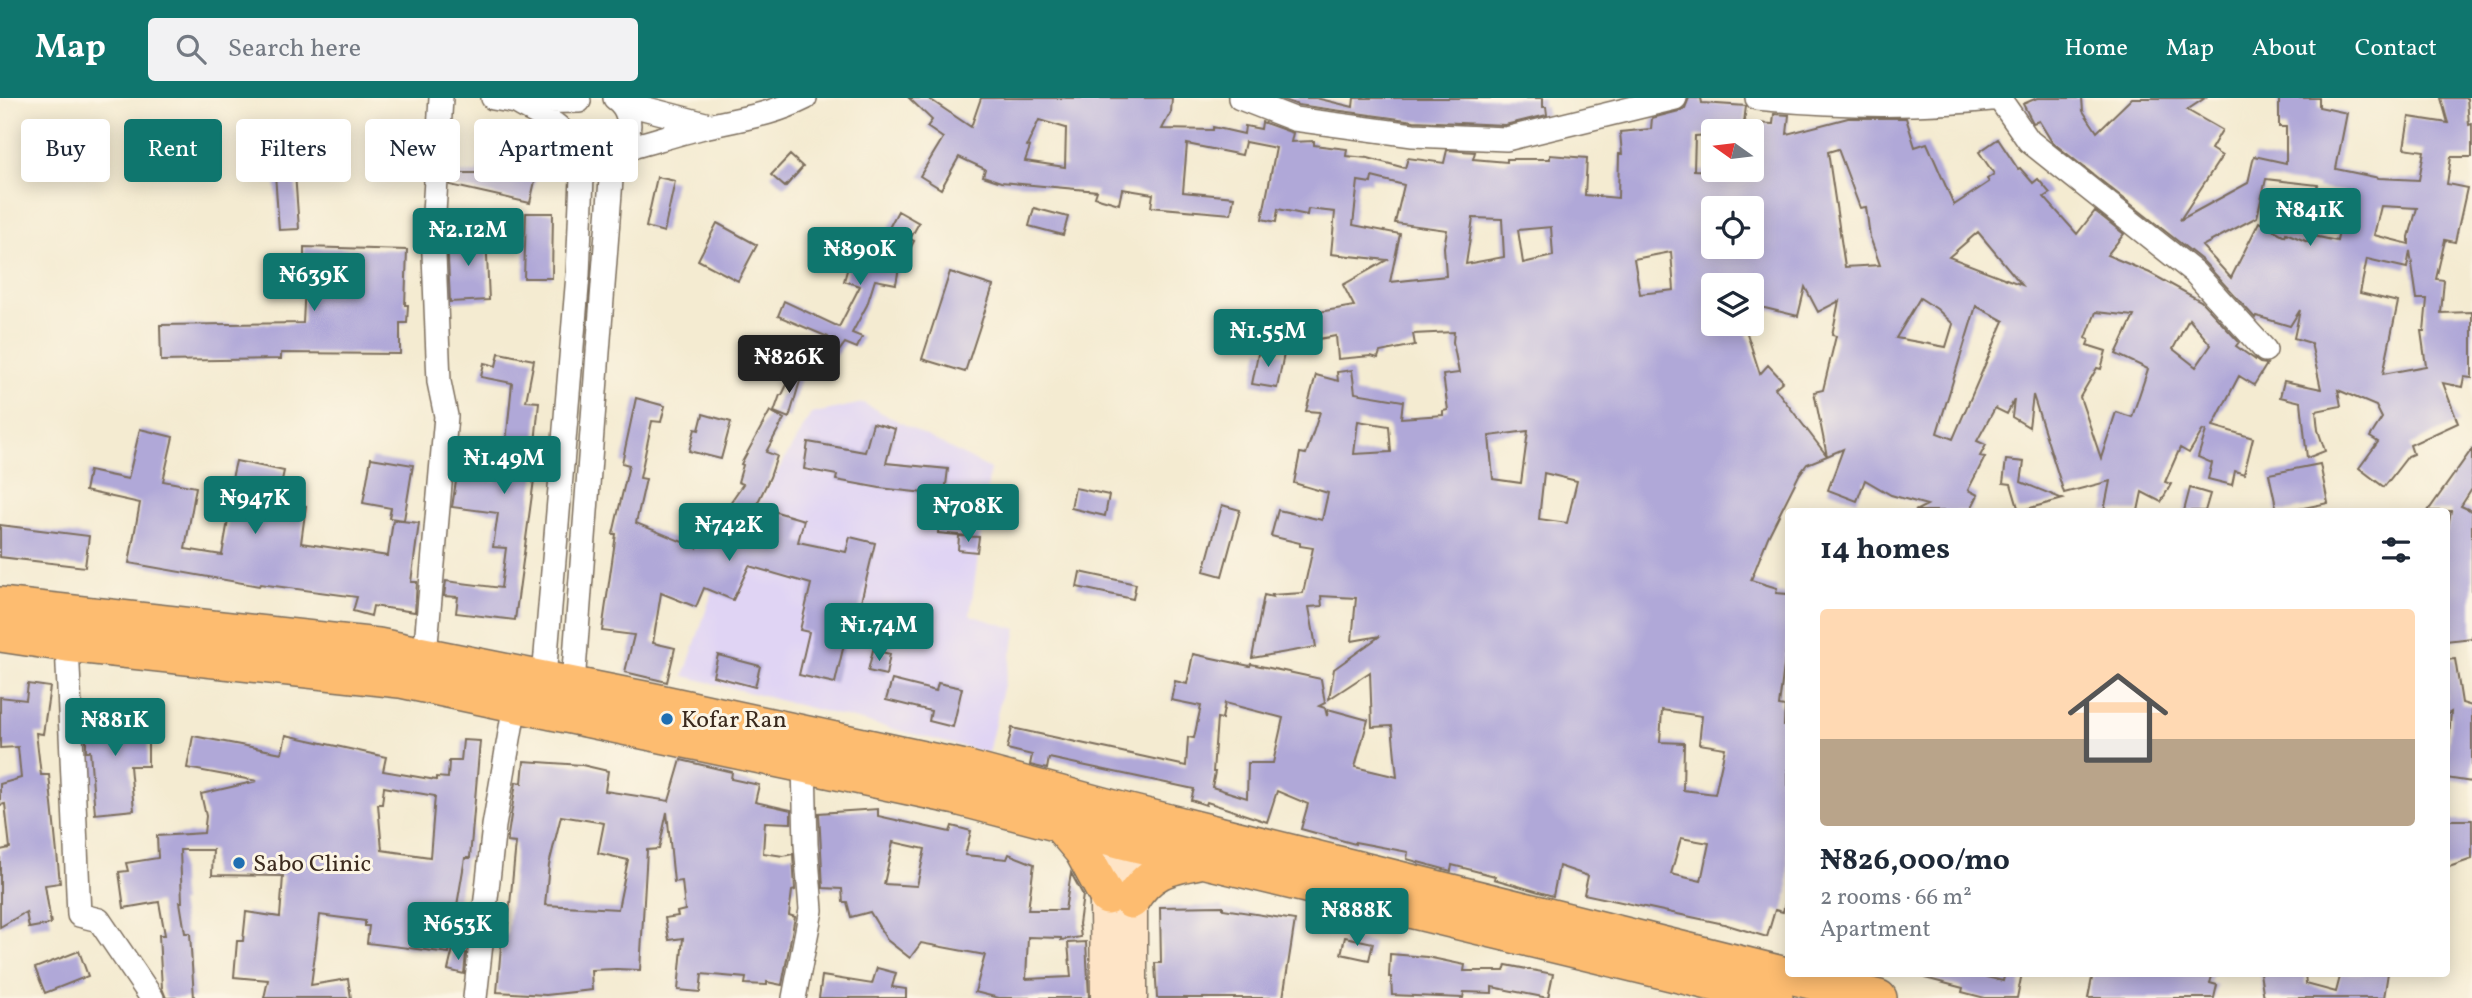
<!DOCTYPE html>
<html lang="en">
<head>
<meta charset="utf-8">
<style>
	body { margin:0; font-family:Vollkorn,serif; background:#f2f2f3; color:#1f2937; height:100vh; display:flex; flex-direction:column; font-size:26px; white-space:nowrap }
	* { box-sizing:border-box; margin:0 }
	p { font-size:23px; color:#747a83 }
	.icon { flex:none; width:38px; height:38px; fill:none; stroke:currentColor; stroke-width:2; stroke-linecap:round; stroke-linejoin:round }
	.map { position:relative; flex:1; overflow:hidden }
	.sheet { position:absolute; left:1785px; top:410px; width:665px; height:469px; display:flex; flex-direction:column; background:#fff; border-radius:7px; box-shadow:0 4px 18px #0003 }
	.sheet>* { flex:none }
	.guide { position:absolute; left:21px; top:21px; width:665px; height:63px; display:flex; gap:14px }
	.needle { width:46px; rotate:284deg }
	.controls { position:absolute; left:1701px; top:21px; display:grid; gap:14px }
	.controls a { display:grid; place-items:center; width:63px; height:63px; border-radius:7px; background:#fff; box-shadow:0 4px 18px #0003; font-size:35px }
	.price { position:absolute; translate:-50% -60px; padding:0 16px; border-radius:7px; background:#0f766e; color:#fff; font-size:23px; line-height:46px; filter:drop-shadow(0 2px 4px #0008) }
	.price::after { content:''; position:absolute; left:50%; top:42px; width:21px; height:16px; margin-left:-10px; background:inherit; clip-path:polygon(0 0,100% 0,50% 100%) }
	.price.current { background:#222; color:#fff }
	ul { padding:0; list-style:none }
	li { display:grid; align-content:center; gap:14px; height:371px; padding:0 35px }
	li span { display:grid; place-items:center; height:217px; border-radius:7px; color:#555 }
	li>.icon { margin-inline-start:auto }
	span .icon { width:126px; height:126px; fill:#fffc; stroke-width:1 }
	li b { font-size:30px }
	h2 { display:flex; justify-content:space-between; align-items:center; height:84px; padding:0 35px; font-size:30px }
	.pill { padding:0 24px; border-radius:7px; background:#fff; box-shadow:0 4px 18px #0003; font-size:24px; line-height:63px }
	.pill.current { background:#0f766e; color:#fff }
	header { display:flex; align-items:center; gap:42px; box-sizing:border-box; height:98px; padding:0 35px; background:#0f766e; color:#fff }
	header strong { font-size:33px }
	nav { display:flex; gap:38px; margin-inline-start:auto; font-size:24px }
	.search { width:490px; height:63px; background:#f2f2f3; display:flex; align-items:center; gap:18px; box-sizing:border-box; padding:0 24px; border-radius:7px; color:#747a83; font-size:26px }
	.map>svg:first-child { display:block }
	.built { fill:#e0d4f4 }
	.building { fill:#b0a8d8; fill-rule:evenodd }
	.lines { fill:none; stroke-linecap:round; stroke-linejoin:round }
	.street-casing { stroke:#7c6e5d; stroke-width:26 }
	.secondary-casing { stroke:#7c6e5d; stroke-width:35 }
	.primary-casing { stroke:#7c6e5d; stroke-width:38 }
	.street { stroke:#fff; stroke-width:23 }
	.secondary { stroke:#fee4c6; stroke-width:32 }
	.primary { stroke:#fdbc70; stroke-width:35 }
	.poi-dot { fill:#1f6fb2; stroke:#fcf5e5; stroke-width:2.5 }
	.labels { text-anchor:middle; stroke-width:6; stroke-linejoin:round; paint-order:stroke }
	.poi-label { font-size:24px; fill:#3b2a1e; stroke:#fcf5e5; text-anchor:start }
</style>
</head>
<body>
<header>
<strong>Map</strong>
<div class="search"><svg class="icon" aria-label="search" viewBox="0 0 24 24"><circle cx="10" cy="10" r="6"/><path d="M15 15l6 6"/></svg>Search here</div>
<nav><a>Home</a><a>Map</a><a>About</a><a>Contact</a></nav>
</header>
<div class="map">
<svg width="2472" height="900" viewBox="0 0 2472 900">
	<rect width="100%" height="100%" fill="#fcf5e5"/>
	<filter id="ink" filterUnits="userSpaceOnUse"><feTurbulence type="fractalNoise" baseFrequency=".0143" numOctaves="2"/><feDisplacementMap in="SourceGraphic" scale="14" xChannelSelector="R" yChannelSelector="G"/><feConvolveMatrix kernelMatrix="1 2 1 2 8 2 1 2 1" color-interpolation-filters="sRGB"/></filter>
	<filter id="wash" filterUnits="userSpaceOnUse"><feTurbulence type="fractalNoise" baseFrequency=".00686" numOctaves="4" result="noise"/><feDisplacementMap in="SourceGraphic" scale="28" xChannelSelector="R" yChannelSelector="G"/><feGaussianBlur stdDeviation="1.57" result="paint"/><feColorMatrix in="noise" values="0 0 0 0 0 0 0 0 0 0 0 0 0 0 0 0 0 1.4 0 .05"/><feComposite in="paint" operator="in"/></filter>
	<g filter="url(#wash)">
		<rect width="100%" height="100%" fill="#f4ebd1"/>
		<path class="built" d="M863 305 990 371 970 517 1017 531 988 655 684 578 719 474 811 316Z"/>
		<g id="blocks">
			<path class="building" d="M909 0H928L971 29 981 0H1172L1171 14 1162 31 1213 32V29L1244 36 1245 28 1261 31 1262 24 1293 35 1291 44 1314 43V47L1347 51 1346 58 1368 60 1405 70 1408 60 1444 65 1447 52 1475 54 1473 61 1507 64V61H1550V57L1587 60 1585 97 1618 100 1619 56H1622L1620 34 1651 31 1652 20 1679 13 1685 10 1689 0H1701L1702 5 1746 8 1743 33H1709V37L1695 38 1694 72 1731 74V72H1752V25L1773 26 1774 16 1789 17 1787 36 1848 20H1906L1915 49 1927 45 1954 107 1989 84 1987 81 1994 76 1979 54 1998 41 2018 71 2020 70 2033 85 2038 81 2050 95 2044 99 2077 136 2095 113 2124 136 2107 157 2150 175 2201 203 2239 244 2236 248 2260 265 2267 266 2254 287 2239 278 2213 328 2253 340 2244 376 2235 373 2232 387 2208 381 2212 365 2198 359 2206 333 2203 332 2189 355 2180 350 2165 384 2171 386 2161 404 2142 394 2138 413H2104L2110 383 2064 395 2033 297 2029 329 2012 319 2014 302 2007 316 1995 310 1977 343 1986 347 1980 358 1985 359 1968 392 1978 397 1970 413H1915L1927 407 1891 397 1865 382 1857 403 1828 392 1843 351 1827 358 1814 294 1823 292 1836 238 1832 237 1839 203 1818 214 1805 189 1798 218 1752 207V187H1730L1713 184V226H1744L1760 276 1768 267 1783 283 1775 290 1827 358 1807 366 1799 377 1768 439 1751 482 1777 490 1776 495 1788 496V536L1779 608 1785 609 1784 628H1788V793L1783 814 1775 812 1767 839 1724 826 1584 796 1588 778 1559 768 1553 798 1494 781 1495 778 1452 767 1451 773 1407 761 1408 754 1355 744V746L1301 731 1308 706 1277 693 1267 724 1207 704 1206 707 1191 702 1194 691 1049 660 1047 671 1030 667 1032 657 1007 651 1012 630 1186 668 1188 639 1194 640 1201 608 1171 602 1175 583 1187 586 1193 556 1250 568 1251 566 1321 581 1325 605 1319 608 1325 610 1327 618 1328 611 1368 622 1355 669 1397 679 1392 628 1372 629 1370 574 1329 601 1334 571 1380 538 1352 543 1356 500 1321 498 1322 508 1309 509 1316 549 1252 560 1264 497 1273 499 1272 497 1303 495 1313 450 1300 448V445L1271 438 1278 412 1322 422 1328 395 1294 385 1300 355 1306 356 1320 314 1306 313 1316 277 1338 283 1337 274 1352 272 1355 295 1403 303 1401 320 1443 317V313L1448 312 1443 277 1459 275 1453 244 1454 234 1413 236 1415 247 1380 254 1378 260 1371 258 1338 261 1336 238 1318 241 1313 215 1354 208 1343 187 1387 162 1331 156 1335 114 1308 111 1307 117 1278 111 1276 124 1262 121 1276 50 1245 44 1242 57 1187 46 1183 94 1234 99 1231 116 1151 109 1153 96 1122 91 1119 106 1095 99 1097 93 1001 84 983 78 985 71 959 59 941 91 920 78 943 40 927 29 932 22ZM1039 22 1066 30 1065 69 1025 63 1030 49 1027 48ZM1838 51 1860 110 1866 109 1870 139 1880 167 1845 169 1828 54ZM1372 79 1404 87 1395 125 1447 132 1444 149 1446 178 1390 184 1400 136 1353 127 1358 83 1371 85ZM1713 110H1752V149H1713ZM1473 120 1502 121 1504 159 1466 166ZM1551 129 1553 158 1523 165 1518 132ZM1978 134 2022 187 1949 159ZM1671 154 1674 192 1640 196 1634 161ZM1920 200 1937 211 1953 226 1946 249 1896 240ZM1976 208 2004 223 1953 341 1937 335ZM2096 214 2134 218 2116 256 2148 271 2132 319 2116 314 2101 360 2080 299 2097 270 2101 271 2106 253 2087 247 2089 242 2086 240ZM2189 221 2211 247 2196 269 2173 251ZM1358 323 1389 328 1391 354 1354 356ZM1528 333 1521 385 1493 381 1489 338ZM1544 375 1577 383 1567 425 1539 421ZM1225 605 1283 620 1273 665H1248L1247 700 1212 689 1215 674H1213L1217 620 1222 621ZM1662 612 1702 618 1699 646 1725 650 1715 696 1683 692 1684 645 1660 644ZM1681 740 1709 745 1701 783 1671 776Z
				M1279 0H1316L1353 9 1354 0H1543V9H1546L1547 17 1505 27 1414 23 1298 7Z
				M2037 0H2082L2083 13 2097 34 2132 0H2205L2187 12 2222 32 2211 51 2222 58 2180 122 2248 85 2254 58 2286 65V29H2279V0H2319V9L2347 15 2336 71 2379 80 2419 82 2424 53 2404 50 2409 19 2448 25 2441 0H2467L2469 27 2472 26V59H2451L2447 86 2467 90 2455 144 2445 142 2436 181 2444 182 2441 215 2472 214V280L2464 279 2462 289 2443 285 2458 325 2410 347 2413 356 2408 358 2384 389 2359 370 2378 344 2370 339 2382 320 2376 308 2338 292 2341 308 2316 313 2318 332 2325 353 2307 360 2301 304 2280 299 2284 283 2321 291 2311 245 2294 240 2300 212 2290 228 2256 218 2255 220 2203 163 2052 44 2039 23 2033 25 2023 6ZM2266 81 2318 87 2317 90 2344 94 2342 103 2345 104 2337 143 2309 137 2308 144 2286 135 2285 138 2259 124 2231 180 2202 148 2257 119ZM2381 108 2417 110 2409 139V146L2374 137ZM2410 153 2417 201H2427L2424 233H2421L2426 268 2383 276 2398 204 2360 195 2367 161 2407 170Z
				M790 57 803 69 785 89 771 77Z
				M523 58 540 61 530 105 450 87V75H477L479 66 519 75Z
				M295 75 299 131 279 132 275 76Z
				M657 79 675 83 664 134 646 129Z
				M1034 110 1068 119 1063 137 1029 128Z
				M898 113 919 125 910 141 914 143 898 175 896 186 875 182 867 207 852 235 862 239 857 250 845 245 828 268 812 261 828 239 778 218 784 203 839 229 860 188 844 183 848 169 853 170 871 134 883 141Z
				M526 115H553L552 180H524Z
				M717 125 757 147 738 183 698 162Z
				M486 137 489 202 450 204 447 139Z
				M304 149 407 152 405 207H408L407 225H400V256L281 255V261L161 263 160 227 303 225 305 186 290 187V165H304Z
				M950 174 993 188 965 274 922 261Z
				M1259 251 1284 256 1277 290 1252 286Z
				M499 255 534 262 526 303 539 304 533 367H536L515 522 456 515 458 499 444 498 446 483 501 490 506 450 493 449 498 415 452 409 457 377 496 383 497 374 503 375 512 285 481 279 484 265 496 268Z
				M795 270 803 273 789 320 774 314 780 297H782Z
				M636 300 665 308 661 324 652 323 640 380 646 381 636 425 697 450 703 428 727 435 741 413 730 405 743 386 738 384 743 367 741 366 770 313 784 321 766 354 777 358 770 379 756 408 804 422 798 444 846 454 850 439 875 445 859 512 873 515 866 547 845 542 835 585 799 577 809 534 800 532 811 486 749 468 733 502 704 490 696 509 661 495 653 545 675 550 667 584 625 574 634 537 602 533 616 436H613L629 367 622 365Z
				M703 316 731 324 721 361 689 353 695 331 699 332Z
				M873 325 895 331 886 365 948 371 945 395 967 398 965 416H970L968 438 938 435 942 397 880 390 836 382 837 377 804 371 808 344 865 354Z
				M140 331 173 339 163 383 196 389 185 451 222 457 233 394 229 393 236 363 284 373 277 405 306 408 301 445 388 458 393 422 419 425 411 484H417L415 514 373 508 371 518 353 513 357 499 260 486 259 488 129 465 140 405 85 393 89 373 128 381Z
				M2472 351V391L2461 408 2472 413V540L2446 543V437L2451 413H2428Z
				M371 360 413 367 404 422 389 420 391 410 363 405Z
				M2006 362 2024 364 2021 384 2063 401 2019 413 2011 386 2003 385Z
				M2320 366 2328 405 2289 413H2277L2269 376Z
				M1075 390 1109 397 1105 418 1071 410Z
				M2190 390 2210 396 2205 413H2184Z
				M1222 407 1240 412 1222 478 1204 473Z
				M0 427 89 438 85 469 0 459Z
				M959 438 979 439 977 454 958 452Z
				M1080 474 1136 486 1133 501 1077 489Z
				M873 552 890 556 886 577 868 573Z
				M718 557 760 568 755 589 713 578Z
				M2455 561 2462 605 2472 608V684L2446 680 2451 614 2446 617V562Z
				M892 582 936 593 938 585 962 590 953 629 929 623 931 613 886 602Z
				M28 586 50 589 43 636 36 635 41 677H49L60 785 45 787 51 826 29 830 26 814 0 829V752L10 750 5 706 0 707V686L21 680 18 649 0 650V599L26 602Z
				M106 612H131V624H148V668H130L134 712 95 716 90 653H86V620H106Z
				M286 637 386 659 383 673 436 682V679L448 680 449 663H461L463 642 480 643 470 760H465L449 855 367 845 369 828H365V823L320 817 311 887 348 881 351 900H264L268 882 234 879 237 843H243L246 814 280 819 283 778 212 777 213 752H180L182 804H180L185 835H190L194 900H166L162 890 159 837H165L159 804 124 810 119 774 128 773 126 765 158 760 157 738 204 735 206 718 201 696 257 683 187 670 193 638 282 655ZM384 689 435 698 430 759 382 752 378 706H382Z
				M681 662 732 674 731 681 759 687 755 704 791 712V725L765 724 763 755 783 758 793 756 795 792 792 793 789 817 795 819 782 887 767 884V887L745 886 746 880 702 876 700 894 678 892 683 840 669 842 665 820 678 818 677 814 685 812 682 783 674 784 667 714 659 751 647 752 640 872 616 871 591 872 592 892 546 897 497 894 502 837H507L516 745 507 744 516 684 522 685 524 663 582 667 608 673 605 693 669 703ZM561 718 604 725 598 755 628 762 618 811 545 807 549 767Z
				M878 711V718L950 734 952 728 971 733 965 757 1007 761 1009 756 1034 766 1028 812H1065L1071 775 1083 797 1079 826 1081 839 1061 842V840L1028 839 1026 881 1071 879 1068 845 1086 844 1089 900H999L975 894 985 857 921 845 910 860 887 842 870 814 851 819 847 804H843L842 791 823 790 819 715ZM893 744 925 751 917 788 884 786Z
				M2446 722H2472V761L2446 770Z
				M1223 808V811L1295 822 1283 900H1157L1155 865H1161L1160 809Z
				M1345 839 1373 845 1369 862 1341 856Z
				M453 851 466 855 464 876 448 872Z
				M79 853 88 878 45 895 35 870Z
				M1390 856 1427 859 1465 867 1464 873H1504L1506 867 1553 876 1548 900 1492 889V895L1464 894 1463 900 1392 897 1391 879H1389Z
				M877 870 896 875 892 889 906 891V900H819L822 878 872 886Z
				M1926 875H1970L2003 883 2005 875H2022L2017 900H1985L1962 894 1963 890 1925 880Z
				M2093 875H2213L2210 885 2217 887 2214 900H2088Z
				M2260 875H2305L2306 886 2336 894 2341 875H2388L2384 900H2264Z"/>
		</g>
	</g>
	<g filter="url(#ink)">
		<use href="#blocks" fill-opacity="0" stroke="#7c6e5d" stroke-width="2"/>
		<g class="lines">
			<g class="street-casing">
				<path id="street" d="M493 0 516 4 579 3
					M1240 0 1294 21 1413 37 1506 41 1675 0
					M1757 0C1837 8 1920 9 2001 0
					M1999 0 2029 43 2194 174 2265 252
					M516 4C529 12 542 17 554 26 568 35 575 53 592 57 627 66 642 19 615 0
					M620 4 709 27
					M616 53C644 46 672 37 700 30 739 20 767 19 805 0
					M67 546 79 817 99 822 152 900
					M425 557 446 318 439 284 433 131 441 0
					M544 580 578 177 583 54
					M573 586 613 55
					M475 900 494 728 515 606
					M794 900 811 812 806 746 804 667"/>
			</g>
			<g class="secondary-casing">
				<path id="secondary" d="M1105 716 1107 900
					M1125 720 1131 803V900"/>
			</g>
			<g class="primary-casing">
				<path id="primary" d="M0 507 378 548 654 603 961 669 1125 713 1879 900
					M0 536 67 546 400 582 956 699 1127 744 1775 900
					M1058 725 1082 753 1107 799
					M1131 803C1149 773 1167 769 1199 763"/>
			</g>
			<use href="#street" class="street"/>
			<use href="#secondary" class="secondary"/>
			<use href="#primary" class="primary"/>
		</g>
	</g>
	<g class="poi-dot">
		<circle cx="667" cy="621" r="7"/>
		<circle cx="239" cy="765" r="7"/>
	</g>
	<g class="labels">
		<g class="poi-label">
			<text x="681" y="629">Kofar Ran</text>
			<text x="253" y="773">Sabo Clinic</text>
		</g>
	</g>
</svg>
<div class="controls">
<a><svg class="needle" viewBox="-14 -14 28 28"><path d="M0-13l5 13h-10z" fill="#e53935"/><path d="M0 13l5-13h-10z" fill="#747a83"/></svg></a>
<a><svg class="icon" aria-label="locate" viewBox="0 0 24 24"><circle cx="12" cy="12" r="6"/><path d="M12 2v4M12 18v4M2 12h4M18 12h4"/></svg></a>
<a><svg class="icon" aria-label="layers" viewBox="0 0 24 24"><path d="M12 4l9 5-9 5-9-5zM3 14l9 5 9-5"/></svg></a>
</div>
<b class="price" style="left:2310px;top:150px">₦841K</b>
<b class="price" style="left:468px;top:170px">₦2.12M</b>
<b class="price" style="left:860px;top:189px">₦890K</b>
<b class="price" style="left:314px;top:215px">₦639K</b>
<b class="price" style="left:1268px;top:271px">₦1.55M</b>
<b class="price current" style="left:789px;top:297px">₦826K</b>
<b class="price" style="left:504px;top:398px">₦1.49M</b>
<b class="price" style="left:255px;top:438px">₦947K</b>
<b class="price" style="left:968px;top:446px">₦708K</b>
<b class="price" style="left:729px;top:465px">₦742K</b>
<b class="price" style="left:879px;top:565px">₦1.74M</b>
<b class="price" style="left:115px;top:660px">₦881K</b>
<b class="price" style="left:1357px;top:850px">₦888K</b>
<b class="price" style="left:458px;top:864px">₦653K</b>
<div class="guide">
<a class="pill">Buy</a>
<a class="pill current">Rent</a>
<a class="pill">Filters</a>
<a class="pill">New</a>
<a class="pill">Apartment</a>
</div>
<section class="sheet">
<h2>14 homes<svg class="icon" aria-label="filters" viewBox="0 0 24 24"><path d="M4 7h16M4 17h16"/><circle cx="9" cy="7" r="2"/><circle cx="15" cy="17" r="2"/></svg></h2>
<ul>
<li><span style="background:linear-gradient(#ffd9b3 60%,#b9a48a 0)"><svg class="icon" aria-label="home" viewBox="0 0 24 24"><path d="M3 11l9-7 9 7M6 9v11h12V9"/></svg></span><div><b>₦826,000/mo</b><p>2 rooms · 66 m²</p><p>Apartment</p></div></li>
</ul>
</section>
</div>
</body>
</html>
